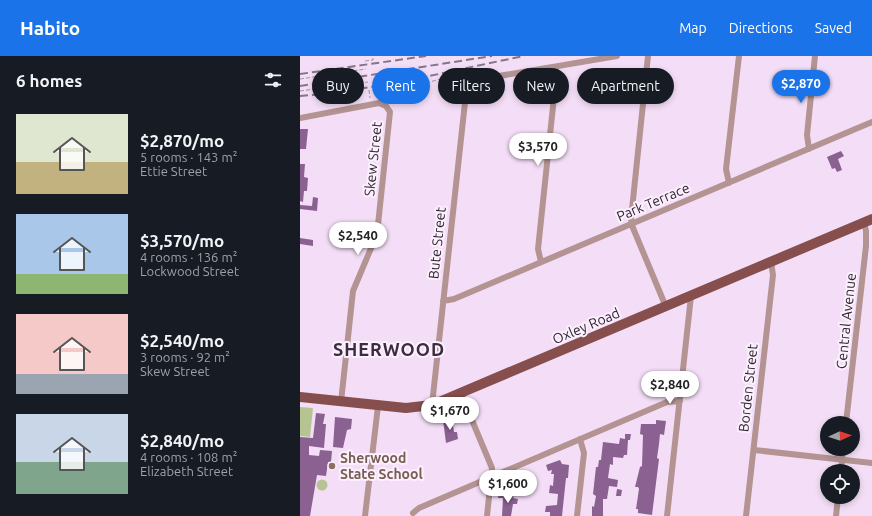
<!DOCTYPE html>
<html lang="en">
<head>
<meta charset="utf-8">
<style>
	body { margin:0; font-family:Ubuntu,sans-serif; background:#242831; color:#f1f3f6; height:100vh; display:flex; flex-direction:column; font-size:15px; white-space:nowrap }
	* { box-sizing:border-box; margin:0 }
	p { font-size:13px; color:#9ea1a6 }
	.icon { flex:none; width:22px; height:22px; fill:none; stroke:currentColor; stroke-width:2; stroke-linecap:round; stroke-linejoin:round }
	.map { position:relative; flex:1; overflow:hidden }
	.side { display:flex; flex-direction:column; background:#171b24; width:300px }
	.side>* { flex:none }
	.top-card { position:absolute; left:12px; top:12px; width:380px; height:36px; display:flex; gap:8px }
	.needle { width:26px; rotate:87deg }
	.fabs { position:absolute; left:520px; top:360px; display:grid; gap:8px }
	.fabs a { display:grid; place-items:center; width:40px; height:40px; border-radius:50%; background:#171b24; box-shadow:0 2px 6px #0003; font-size:20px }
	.price { position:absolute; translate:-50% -34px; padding:0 9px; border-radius:14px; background:#fff; color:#222; font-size:13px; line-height:26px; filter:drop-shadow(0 1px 2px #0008) }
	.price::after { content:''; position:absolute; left:50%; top:24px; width:12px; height:9px; margin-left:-6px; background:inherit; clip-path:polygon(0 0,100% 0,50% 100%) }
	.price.selected { background:#1a73e8; color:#fff }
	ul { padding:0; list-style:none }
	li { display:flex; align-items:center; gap:12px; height:100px; padding:0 16px }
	li span { display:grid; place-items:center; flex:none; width:112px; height:80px; border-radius:0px; color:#555 }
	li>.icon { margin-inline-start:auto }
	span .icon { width:48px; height:48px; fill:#fffc; stroke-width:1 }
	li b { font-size:17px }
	h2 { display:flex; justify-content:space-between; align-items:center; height:48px; padding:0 16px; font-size:17px }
	.tag { padding:0 14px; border-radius:18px; background:#171b24; box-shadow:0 2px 6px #0003; font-size:14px; line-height:36px }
	.tag.selected { background:#1a73e8; color:#fff }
	header { display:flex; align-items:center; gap:24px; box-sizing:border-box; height:56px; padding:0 20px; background:#1a73e8; color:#fff }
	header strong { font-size:19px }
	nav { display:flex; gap:22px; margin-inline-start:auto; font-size:14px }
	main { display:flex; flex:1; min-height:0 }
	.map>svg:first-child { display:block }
	.green { fill:#b6c494 }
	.building { fill:#8a6191 }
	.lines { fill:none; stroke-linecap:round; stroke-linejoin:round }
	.path { stroke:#a291a4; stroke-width:1; stroke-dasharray:4 2; stroke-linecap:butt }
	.street { stroke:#b49493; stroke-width:6 }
	.primary { stroke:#864f4e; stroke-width:10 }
	.rail { stroke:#847686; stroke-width:2; stroke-dasharray:8 4; stroke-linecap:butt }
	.education-dot { fill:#8d6e63; stroke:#fceffe; stroke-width:1.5 }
	.labels { text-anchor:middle; stroke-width:4; stroke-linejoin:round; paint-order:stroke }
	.street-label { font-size:14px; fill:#2f2730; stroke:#fceffe }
	.education-label { font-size:14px; font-weight:bold; fill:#785e54; stroke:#fceffe; text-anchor:start }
	.district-label { font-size:18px; font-weight:bold; letter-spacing:1px; fill:#3c2c3f; stroke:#fceffe }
</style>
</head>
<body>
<header>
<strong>Habito</strong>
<nav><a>Map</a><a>Directions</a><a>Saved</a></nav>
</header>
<main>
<section class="side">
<h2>6 homes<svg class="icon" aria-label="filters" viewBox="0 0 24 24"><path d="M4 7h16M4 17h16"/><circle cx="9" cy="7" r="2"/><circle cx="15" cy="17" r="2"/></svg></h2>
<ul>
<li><span style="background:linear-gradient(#dfe7d0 60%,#c2b280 0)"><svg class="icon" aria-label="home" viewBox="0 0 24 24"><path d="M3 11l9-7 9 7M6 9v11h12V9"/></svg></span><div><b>$2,870/mo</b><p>5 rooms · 143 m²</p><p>Ettie Street</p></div></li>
<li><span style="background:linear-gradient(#a9c7e8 75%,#8fb573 0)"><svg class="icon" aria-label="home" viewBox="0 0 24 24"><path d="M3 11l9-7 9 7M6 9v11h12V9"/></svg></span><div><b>$3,570/mo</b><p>4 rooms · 136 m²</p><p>Lockwood Street</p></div></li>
<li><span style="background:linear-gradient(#f6c9c9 75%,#9aa5b1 0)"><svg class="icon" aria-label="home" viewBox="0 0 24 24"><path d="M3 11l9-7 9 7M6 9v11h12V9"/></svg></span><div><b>$2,540/mo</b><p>3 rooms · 92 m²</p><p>Skew Street</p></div></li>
<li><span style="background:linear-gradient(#c9d6e8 60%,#7fa58c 0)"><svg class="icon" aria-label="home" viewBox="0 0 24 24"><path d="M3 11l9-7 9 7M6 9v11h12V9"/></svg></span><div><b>$2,840/mo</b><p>4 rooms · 108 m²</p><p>Elizabeth Street</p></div></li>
</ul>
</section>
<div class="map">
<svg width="572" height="460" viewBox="0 0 572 460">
	<rect width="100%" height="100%" fill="#f4def7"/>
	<path class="green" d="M0 351 13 352 10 381 0 380Z
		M16.5 429a5.5 5.5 0 1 1 11 0a5.5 5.5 0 1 1-11 0Z"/>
	<path class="building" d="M0 73H8L6 93H0Z
		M541 95 544 100 538 103 542 114 537 116 535 112 532 113 527 101Z
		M0 108H5L4 121 8 122 7 135H4L3 146 0 145Z
		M13 141 18 142 17 155 0 153V149L12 150Z
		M0 182 13 184V190L0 188Z
		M16 357 25 358 23 368H26L24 392 9 390V399L19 400 20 394 32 395 31 406H28L26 420 17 419 10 460H0V381L13 382Z
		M35 361 52 363 51 373 47 374 43 392 33 391Z
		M152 363 154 376H157L158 383 146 387 143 364Z
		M356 364 366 365 364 379 360 378 359 388 357 402 359 403 352 459 338 457V453H336L339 433 338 431H335L340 411 342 410 343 379 340 378 341 368H356Z
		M325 378H331L330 384H328L327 399H324L323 402 313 401V409L310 408 308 422 318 424 317 431 309 430 307 443H303V460H292V450L294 451 296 440 293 438 296 411H298L299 404H301L303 386 319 388 320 382 325 383Z
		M260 404 262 408 269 409 268 422H266L262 460H250V456H245L246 450 257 449 258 438 249 437 250 429 253 430 254 418H251L252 414 248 415 246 409Z
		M226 419 234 420 233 434 210 433 211 423 226 424Z
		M317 433 322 434 321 440H316Z
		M199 437 214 439 213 442 218 443 217 448H213L211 460H202L203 442H198Z"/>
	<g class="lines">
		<path class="path" d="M65 5 73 4V0
			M0 23 66 13
			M69 34 70 42
			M0 35 68 26
			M92 46 99 34 156 19 177 17"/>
		<path class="street" d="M348 0 331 163 333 172 366 251
			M0 62 79 47 86 50 90 56 77 178 53 235 41 346
			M509 93 507 79 515 0
			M429 127 426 113 439 0
			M241 206 238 193 256 22V11
			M143 245 154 243 572 66
			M161 338 192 412 187 460
			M132 349 167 28 175 24 317 0
			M546 367 566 190V175L564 166
			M454 394 572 407
			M541 415 543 393
			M113 457 119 452 367 346 380 345
			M65 460 78 350
			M277 460 284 397 280 383
			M367 460 391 240
			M446 460 473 219 471 206
			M536 460 538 441"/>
		<path class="primary" d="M0 341 106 352 132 349 572 163"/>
		<path class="rail" d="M0 18 126 0
			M0 30 192 0
			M0 40C76 34 149 15 224 0"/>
	</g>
	<circle class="education-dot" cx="32" cy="410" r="4"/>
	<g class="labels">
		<g class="street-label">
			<text transform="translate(73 103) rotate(-84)" y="5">Skew Street</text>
			<text transform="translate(353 146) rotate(-23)" y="5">Park Terrace</text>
			<text transform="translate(137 187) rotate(-84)" y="5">Bute Street</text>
			<text transform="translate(546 265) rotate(-84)" y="5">Central Avenue</text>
			<text transform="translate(286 270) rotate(-23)" y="5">Oxley Road</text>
			<text transform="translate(448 332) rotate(-84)" y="5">Borden Street</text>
		</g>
		<g class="education-label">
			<text x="40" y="407">Sherwood<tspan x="40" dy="16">State School</tspan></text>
		</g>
		<g class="district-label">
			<text x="89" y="300">SHERWOOD</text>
		</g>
	</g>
</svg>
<div class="fabs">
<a><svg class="needle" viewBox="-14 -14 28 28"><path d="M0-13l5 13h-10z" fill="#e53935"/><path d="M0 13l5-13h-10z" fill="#9ea1a6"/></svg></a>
<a><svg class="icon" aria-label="locate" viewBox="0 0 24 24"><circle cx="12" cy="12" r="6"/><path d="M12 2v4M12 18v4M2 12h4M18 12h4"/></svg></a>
</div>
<b class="price selected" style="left:501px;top:48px">$2,870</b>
<b class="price" style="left:238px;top:111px">$3,570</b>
<b class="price" style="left:58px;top:200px">$2,540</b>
<b class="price" style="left:370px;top:349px">$2,840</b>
<b class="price" style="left:150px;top:375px">$1,670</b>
<b class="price" style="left:208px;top:448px">$1,600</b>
<div class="top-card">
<a class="tag">Buy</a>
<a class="tag selected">Rent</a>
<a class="tag">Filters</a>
<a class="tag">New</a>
<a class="tag">Apartment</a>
</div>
</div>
</main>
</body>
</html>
